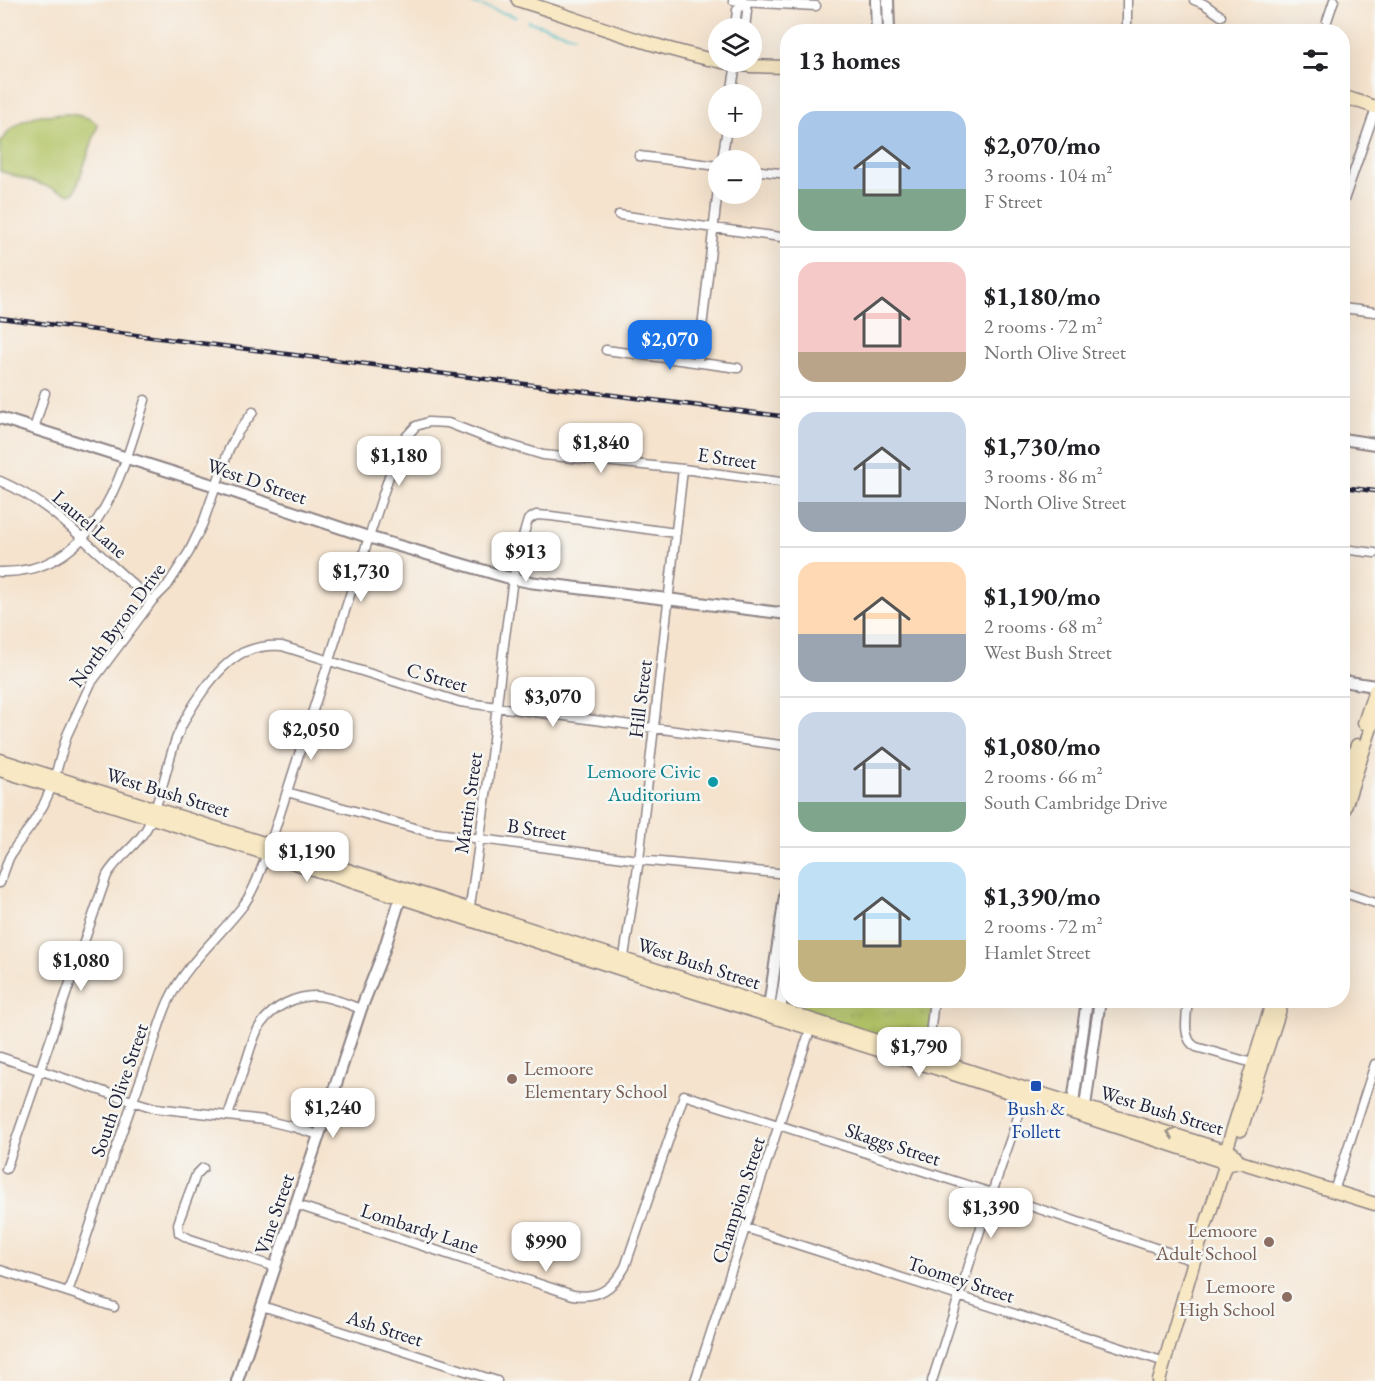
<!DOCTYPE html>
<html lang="en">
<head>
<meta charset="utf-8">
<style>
	body { margin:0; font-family:"EB Garamond",serif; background:#f6f6f6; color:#202124; height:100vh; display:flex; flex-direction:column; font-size:22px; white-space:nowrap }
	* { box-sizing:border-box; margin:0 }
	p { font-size:20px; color:#757577 }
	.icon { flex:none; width:33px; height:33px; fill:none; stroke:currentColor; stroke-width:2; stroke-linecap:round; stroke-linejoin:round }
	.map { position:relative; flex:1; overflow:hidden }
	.details { position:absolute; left:780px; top:24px; width:570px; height:984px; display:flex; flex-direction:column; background:#fff; border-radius:24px; box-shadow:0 6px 24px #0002 }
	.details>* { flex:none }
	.controls { position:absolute; left:708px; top:18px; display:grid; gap:12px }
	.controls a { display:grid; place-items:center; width:54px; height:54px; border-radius:50%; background:#fff; box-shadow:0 6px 24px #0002; font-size:30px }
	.price { position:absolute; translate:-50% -51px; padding:0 14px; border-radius:12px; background:#fff; color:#222; font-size:20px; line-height:39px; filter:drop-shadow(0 2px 3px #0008) }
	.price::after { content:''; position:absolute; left:50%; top:36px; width:18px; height:14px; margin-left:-9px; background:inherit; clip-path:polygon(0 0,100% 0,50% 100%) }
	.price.on { background:#1a73e8; color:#fff }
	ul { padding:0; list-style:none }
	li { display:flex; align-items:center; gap:18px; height:150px; padding:0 18px }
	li+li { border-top:2px solid #e0e0e0 }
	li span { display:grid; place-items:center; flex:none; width:168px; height:120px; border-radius:18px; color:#555 }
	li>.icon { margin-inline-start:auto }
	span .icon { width:72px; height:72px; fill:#fffc; stroke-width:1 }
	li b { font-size:26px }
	h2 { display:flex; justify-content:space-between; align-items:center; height:72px; padding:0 18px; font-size:26px }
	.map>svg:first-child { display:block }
	.grass { fill:url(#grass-tufts); stroke:#6b7452; stroke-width:1.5 }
	.pitch { fill:#b4c568; stroke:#6b7452; stroke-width:1.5 }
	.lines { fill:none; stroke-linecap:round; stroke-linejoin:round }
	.stream { stroke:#51bfc7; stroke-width:2 }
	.minor-casing { stroke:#8c8284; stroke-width:11 }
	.tertiary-casing { stroke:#8c8284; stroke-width:14 }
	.secondary-casing { stroke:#8c8284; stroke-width:15 }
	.minor { stroke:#fff; stroke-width:8 }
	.tertiary { stroke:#fff; stroke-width:10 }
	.secondary { stroke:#f8e8c3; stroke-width:12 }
	.rail-casing { stroke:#22223b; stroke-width:4.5 }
	.rail { stroke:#f6f6f2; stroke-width:2; stroke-dasharray:7; stroke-linecap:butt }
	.oneway { stroke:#988f86 }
	.culture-dot { fill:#0f9aa8; stroke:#f6f6f2; stroke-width:2 }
	.education-dot { fill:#8d6e63; stroke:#f6f6f2; stroke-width:2 }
	.transit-dot { fill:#1a4fb4; stroke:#f6f6f2; stroke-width:2 }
	.labels { text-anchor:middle; stroke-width:5; stroke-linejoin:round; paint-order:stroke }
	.street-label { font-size:20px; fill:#22223b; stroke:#f6f6f2 }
	.culture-label { font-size:20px; fill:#0d838f; stroke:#f6f6f2; text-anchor:end }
	.education-label { font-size:20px; fill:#785e54; stroke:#f6f6f2; text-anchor:end }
	.transit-label { font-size:20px; fill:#164399; stroke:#f6f6f2 }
</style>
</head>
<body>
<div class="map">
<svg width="1375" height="1381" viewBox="0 0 1375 1381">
	<defs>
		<pattern id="grass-tufts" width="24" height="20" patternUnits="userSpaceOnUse" patternTransform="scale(1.5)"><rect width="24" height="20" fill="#b4c568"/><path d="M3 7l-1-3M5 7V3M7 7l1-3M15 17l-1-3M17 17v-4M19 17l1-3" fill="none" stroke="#9aa95b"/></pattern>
	</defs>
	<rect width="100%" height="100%" fill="#f6f6f2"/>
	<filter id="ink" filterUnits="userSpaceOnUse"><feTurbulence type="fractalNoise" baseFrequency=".0167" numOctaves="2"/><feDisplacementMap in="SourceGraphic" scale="12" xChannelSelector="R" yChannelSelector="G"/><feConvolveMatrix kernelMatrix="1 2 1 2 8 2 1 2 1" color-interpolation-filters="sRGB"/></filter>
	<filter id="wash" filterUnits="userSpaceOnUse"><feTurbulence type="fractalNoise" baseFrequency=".008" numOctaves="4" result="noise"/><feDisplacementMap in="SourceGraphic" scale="24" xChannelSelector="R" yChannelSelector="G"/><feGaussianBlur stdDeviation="1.35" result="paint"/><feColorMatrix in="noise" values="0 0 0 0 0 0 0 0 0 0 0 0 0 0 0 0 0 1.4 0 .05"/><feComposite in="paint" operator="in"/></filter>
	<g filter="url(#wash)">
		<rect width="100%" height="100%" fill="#f5e3ce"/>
		<path class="grass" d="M787 956 788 1000 934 1001 927 1056 780 1010Z"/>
		<path class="pitch" d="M72 114 91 119 98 125 75 192 70 194 0 171V143L10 130 23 121 39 115Z"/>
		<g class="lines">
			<path class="stream" d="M462 0 516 17
				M527 21 574 36"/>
		</g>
	</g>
	<g filter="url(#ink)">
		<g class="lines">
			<g class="minor-casing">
				<path id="minor" d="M733 0 743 2 816 6
					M743 0 747 11 745 28
					M1194 0 1204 4 1221 16
					M1327 21 1334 0
					M735 28 737 10 743 2
					M1127 32V0
					M731 94 736 64 738 62
					M639 156 718 166
					M722 160 727 128
					M752 170 788 174
					M1342 199 1344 200 1375 111
					M619 215 788 238
					M1342 308 1375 312
					M606 350 738 368
					M698 362 718 189
					M34 429 45 393
					M0 481C39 498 63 520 93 548 113 566 132 584 152 601
					M1342 549 1375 553
					M0 572C97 574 122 475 145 400
					M287 792 429 832 639 860 788 874
					M0 883 9 858 16 846 31 826 43 806 52 786 67 735 91 683 152 601 167 586 189 552 203 523 229 449 238 432 253 412
					M1342 892 1375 903
					M469 913 489 774 504 644 513 579 521 543 528 520 536 515 551 516 676 533
					M623 963 639 860 683 469
					M1188 1000C1187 1015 1181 1039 1196 1047L1256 1064
					M0 1057 132 1101 155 1108 264 1120 293 1127 319 1135
					M927 1062 934 1000
					M228 1116C234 1097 241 1078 247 1059 251 1047 254 1034 261 1024 273 1007 296 995 317 996 332 997 347 1004 361 1009
					M203 1168 196 1175 181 1215 178 1224 179 1233 190 1239 275 1267
					M6 1169 107 875C118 856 138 846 148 826 161 799 166 768 176 739 187 711 215 668 242 653 255 647 268 645 282 646L460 702 788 746
					M1334 1191 1375 1064
					M297 1205 573 1295C599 1299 613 1288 625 1267L684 1095 992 1193 1194 1261
					M746 1228 1165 1362
					M0 1270 114 1307
					M68 1292C94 1215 119 1136 148 1060 155 1040 160 1019 169 1000 186 964 218 938 242 907 254 891 260 872 267 854L349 598 396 455 403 440 416 426 428 422 448 423 487 438 543 455 683 469 788 483
					M262 1306 497 1381
					M695 1381 812 1024
					M932 1381 992 1193 1026 1094"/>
			</g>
			<g class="tertiary-casing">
				<path id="tertiary" d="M876 0 877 32
					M888 0 889 32
					M0 418 216 486 368 537 506 577 529 582 788 614
					M1342 439 1375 444
					M1342 681 1375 686
					M788 875 769 1007 773 1017 780 1010 788 959
					M1072 1110 1087 1000
					M1084 1113 1100 1000
					M237 1381 361 1009 383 953 403 890"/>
			</g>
			<g class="secondary-casing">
				<path id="secondary" d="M518 0C585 21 650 47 718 61
					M722 62 750 66 788 67
					M1342 96 1375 107
					M1364 723 1375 690
					M0 760 270 845 1004 1082 1226 1151 1233 1153 1240 1162
					M0 770 267 854 627 971 926 1065 1230 1164 1240 1162 1375 1204
					M1342 788 1357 745
					M1342 817 1375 715
					M1241 1130 1283 1000
					M1159 1381 1194 1261 1224 1169 1223 1161 1273 1000"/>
			</g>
			<use href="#minor" class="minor"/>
			<use href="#tertiary" class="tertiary"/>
			<use href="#secondary" class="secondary"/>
			<g class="rail-casing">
				<path id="rail" d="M0 318 788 417
					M1342 487 1375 491"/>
			</g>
			<use href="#rail" class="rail"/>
		</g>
		<defs><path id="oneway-chevron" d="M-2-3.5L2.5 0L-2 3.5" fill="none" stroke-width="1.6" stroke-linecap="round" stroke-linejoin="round" transform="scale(1.5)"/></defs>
		<use class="oneway" href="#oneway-chevron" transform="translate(1171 1133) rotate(-163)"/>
	</g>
	<circle class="culture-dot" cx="713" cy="782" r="6"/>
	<g class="education-dot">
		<circle cx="512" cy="1079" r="6"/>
		<circle cx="1269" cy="1242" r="6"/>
		<circle cx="1287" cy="1297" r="6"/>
	</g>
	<rect class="transit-dot" x="1030" y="1080" width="12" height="12" rx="3"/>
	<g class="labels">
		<g class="street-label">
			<text transform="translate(727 458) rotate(8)" y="7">E Street</text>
			<text transform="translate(257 481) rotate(19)" y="7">West D Street</text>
			<text transform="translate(90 524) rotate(41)" y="7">Laurel Lane</text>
			<text transform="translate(117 625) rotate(-54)" y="7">North Byron Drive</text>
			<text transform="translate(437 677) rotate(16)" y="7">C Street</text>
			<text transform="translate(640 699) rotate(-83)" y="7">Hill Street</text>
			<text transform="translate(168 792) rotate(17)" y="7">West Bush Street</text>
			<text transform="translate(468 803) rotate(-82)" y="7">Martin Street</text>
			<text transform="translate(537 829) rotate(8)" y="7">B Street</text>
			<text transform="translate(699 963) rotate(18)" y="7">West Bush Street</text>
			<text transform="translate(119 1090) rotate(-71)" y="7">South Olive Street</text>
			<text transform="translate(1162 1110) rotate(17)" y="7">West Bush Street</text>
			<text transform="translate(893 1144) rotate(18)" y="7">Skaggs Street</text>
			<text transform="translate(738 1200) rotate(-72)" y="7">Champion Street</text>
			<text transform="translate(274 1214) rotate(-71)" y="7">Vine Street</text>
			<text transform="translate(420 1228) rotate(18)" y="7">Lombardy Lane</text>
			<text transform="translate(961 1279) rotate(18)" y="7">Toomey Street</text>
			<text transform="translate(385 1328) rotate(18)" y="7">Ash Street</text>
		</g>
		<g class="culture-label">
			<text x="701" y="778">Lemoore Civic<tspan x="701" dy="23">Auditorium</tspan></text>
		</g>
		<g class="education-label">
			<text x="524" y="1075" text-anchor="start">Lemoore<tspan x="524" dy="23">Elementary School</tspan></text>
			<text x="1257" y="1237">Lemoore<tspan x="1257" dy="23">Adult School</tspan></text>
			<text x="1275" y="1293">Lemoore<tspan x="1275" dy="23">High School</tspan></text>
		</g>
		<g class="transit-label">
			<text x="1036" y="1115">Bush &amp;<tspan x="1036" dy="23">Follett</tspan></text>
		</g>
	</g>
</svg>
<div class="controls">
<a><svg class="icon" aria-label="layers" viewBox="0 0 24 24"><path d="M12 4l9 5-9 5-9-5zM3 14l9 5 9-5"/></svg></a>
<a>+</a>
<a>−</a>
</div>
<b class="price on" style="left:670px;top:371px">$2,070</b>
<b class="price" style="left:601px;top:474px">$1,840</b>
<b class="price" style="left:399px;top:487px">$1,180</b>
<b class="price" style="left:526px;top:583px">$913</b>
<b class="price" style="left:361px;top:603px">$1,730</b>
<b class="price" style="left:553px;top:728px">$3,070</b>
<b class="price" style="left:311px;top:761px">$2,050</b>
<b class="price" style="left:307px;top:883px">$1,190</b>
<b class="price" style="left:81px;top:992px">$1,080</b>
<b class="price" style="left:919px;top:1078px">$1,790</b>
<b class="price" style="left:333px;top:1139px">$1,240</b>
<b class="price" style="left:991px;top:1239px">$1,390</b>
<b class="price" style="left:546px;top:1273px">$990</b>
<section class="details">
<h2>13 homes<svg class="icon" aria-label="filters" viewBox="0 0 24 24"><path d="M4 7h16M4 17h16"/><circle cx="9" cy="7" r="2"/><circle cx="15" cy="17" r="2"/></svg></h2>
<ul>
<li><span style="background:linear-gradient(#a9c7e8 65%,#7fa58c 0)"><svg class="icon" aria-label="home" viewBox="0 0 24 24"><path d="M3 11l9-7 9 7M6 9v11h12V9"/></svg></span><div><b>$2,070/mo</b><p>3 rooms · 104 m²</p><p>F Street</p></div></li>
<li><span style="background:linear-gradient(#f6c9c9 75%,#b9a48a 0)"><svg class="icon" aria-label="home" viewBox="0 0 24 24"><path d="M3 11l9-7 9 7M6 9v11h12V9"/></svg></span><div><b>$1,180/mo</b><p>2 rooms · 72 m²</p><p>North Olive Street</p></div></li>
<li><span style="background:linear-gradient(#c9d6e8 75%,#9aa5b1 0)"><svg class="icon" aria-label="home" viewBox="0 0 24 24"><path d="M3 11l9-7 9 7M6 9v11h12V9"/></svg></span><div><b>$1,730/mo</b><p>3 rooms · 86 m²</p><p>North Olive Street</p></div></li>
<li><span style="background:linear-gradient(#ffd9b3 60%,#9aa5b1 0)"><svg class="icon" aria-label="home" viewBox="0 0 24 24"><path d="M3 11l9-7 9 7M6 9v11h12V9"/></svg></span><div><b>$1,190/mo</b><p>2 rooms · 68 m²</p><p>West Bush Street</p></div></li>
<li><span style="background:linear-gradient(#c9d6e8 75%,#7fa58c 0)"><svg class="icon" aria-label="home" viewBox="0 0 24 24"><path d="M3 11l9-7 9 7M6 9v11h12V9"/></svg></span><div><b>$1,080/mo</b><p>2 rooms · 66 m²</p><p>South Cambridge Drive</p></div></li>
<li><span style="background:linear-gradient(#bfe0f5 65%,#c2b280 0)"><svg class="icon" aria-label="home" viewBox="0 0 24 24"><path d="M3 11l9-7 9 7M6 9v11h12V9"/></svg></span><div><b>$1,390/mo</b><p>2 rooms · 72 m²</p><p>Hamlet Street</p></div></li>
</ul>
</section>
</div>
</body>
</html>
